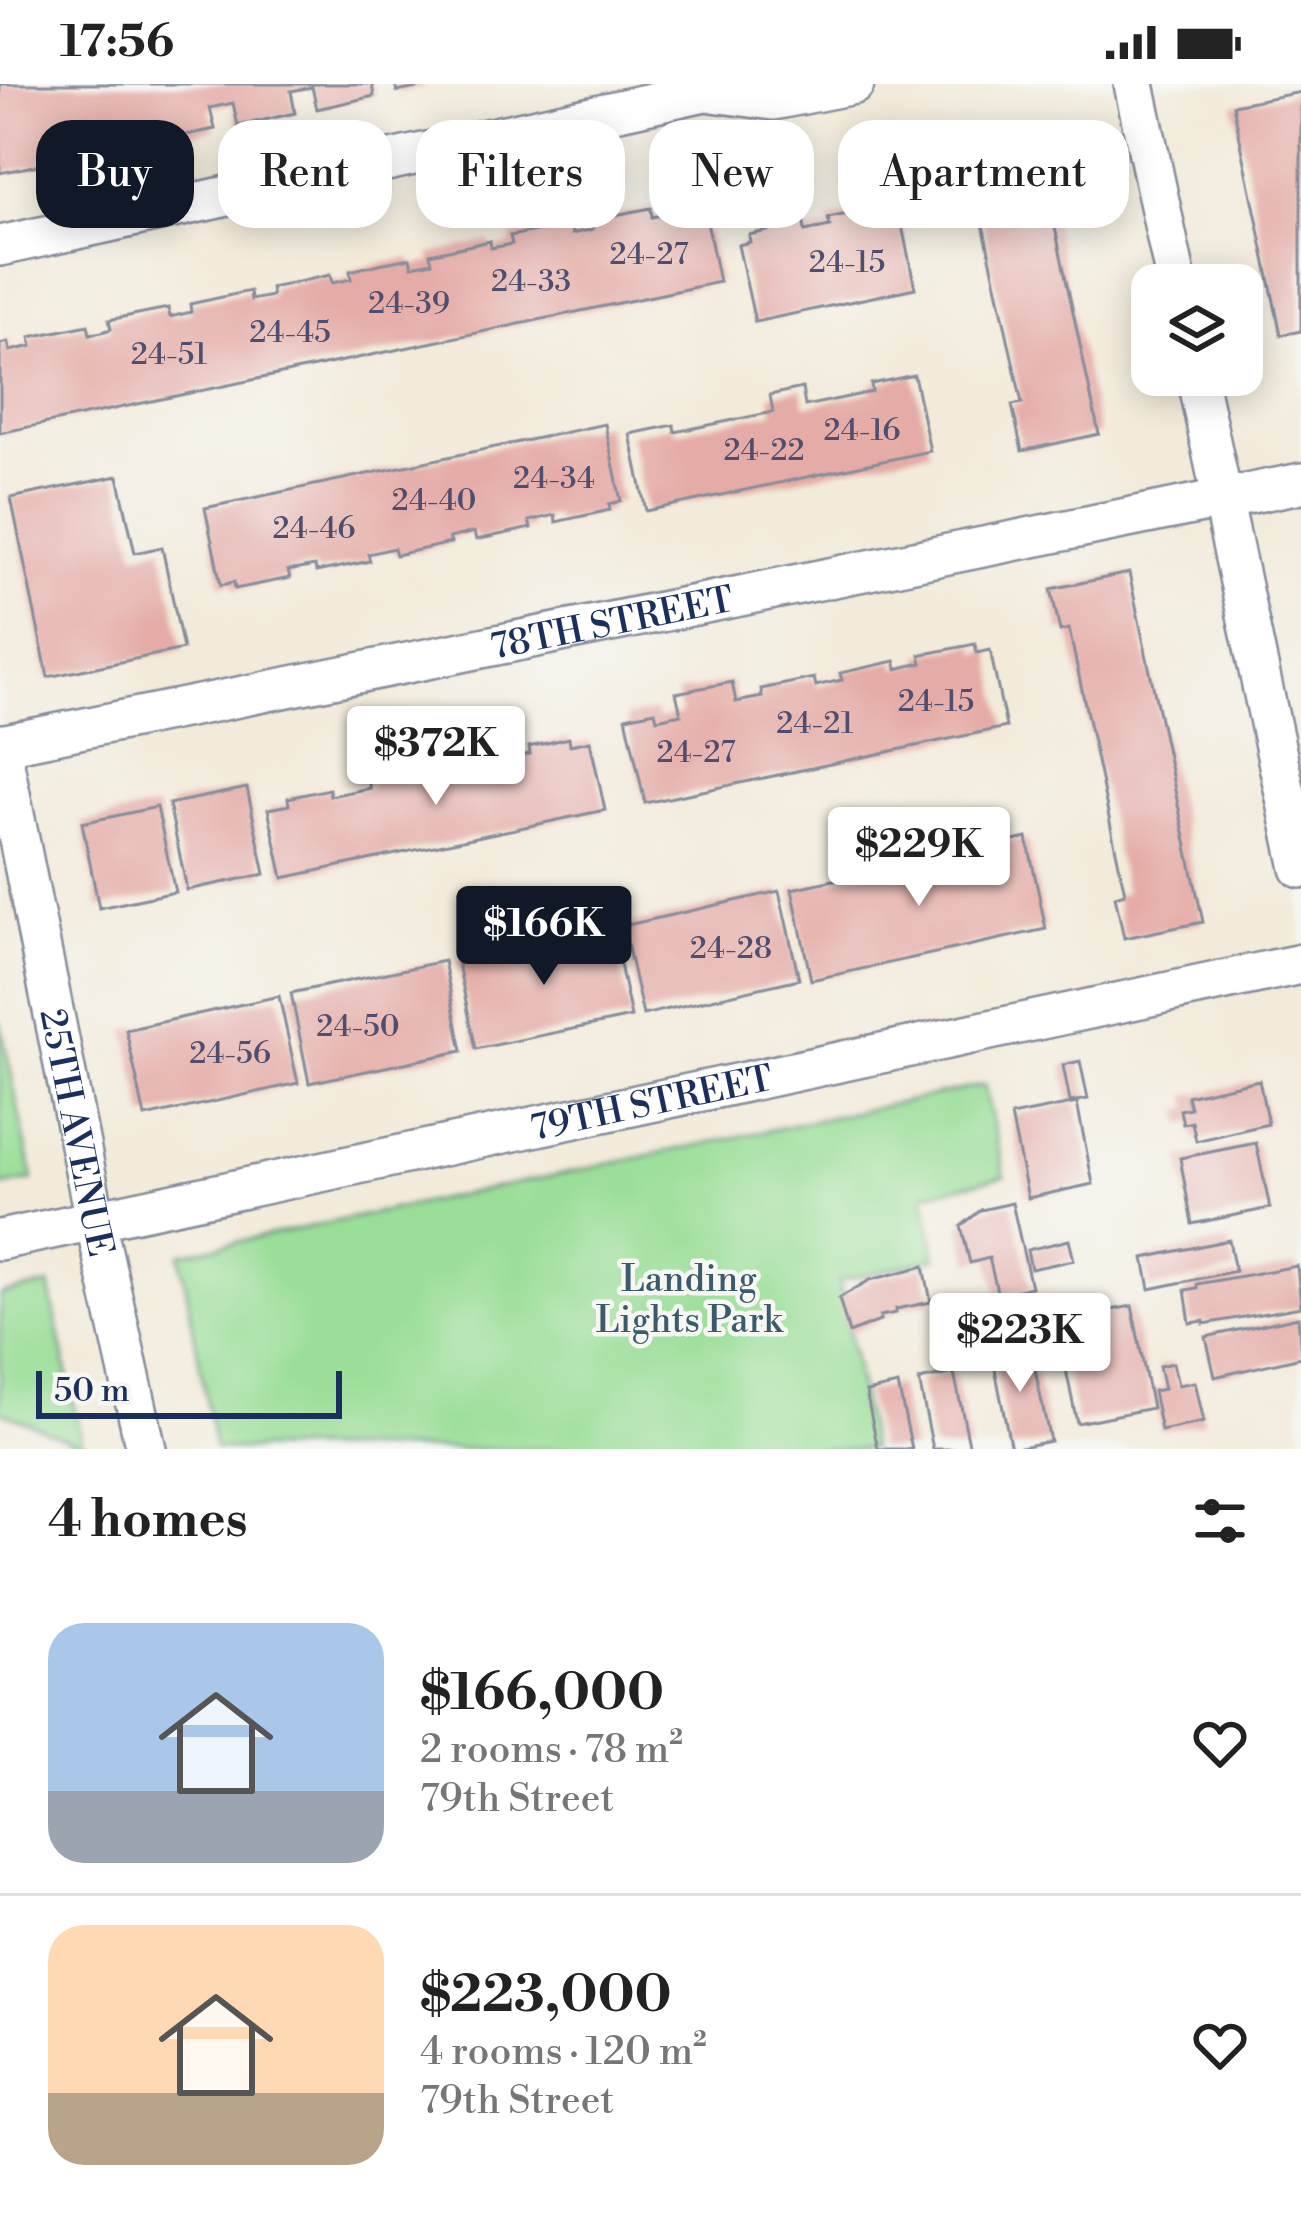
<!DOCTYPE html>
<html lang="en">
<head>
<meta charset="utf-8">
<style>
	body { margin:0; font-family:"Libre Bodoni",serif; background:#f2f2f2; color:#222; height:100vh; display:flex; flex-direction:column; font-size:45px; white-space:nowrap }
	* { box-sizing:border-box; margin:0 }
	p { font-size:39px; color:#767676 }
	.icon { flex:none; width:66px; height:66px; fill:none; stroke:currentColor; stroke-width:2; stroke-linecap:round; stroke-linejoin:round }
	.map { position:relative; height:1365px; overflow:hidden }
	.sheet { display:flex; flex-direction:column; background:#fff; flex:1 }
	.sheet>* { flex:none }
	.guide { position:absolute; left:36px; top:36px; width:1230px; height:108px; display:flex; gap:24px }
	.controls { position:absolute; left:1131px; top:180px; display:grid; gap:24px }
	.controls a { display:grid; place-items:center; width:132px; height:132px; border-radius:24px; background:#fff; box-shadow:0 6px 30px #0003; font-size:60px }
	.scale { position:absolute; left:36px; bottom:30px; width:306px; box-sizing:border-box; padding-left:12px; border:6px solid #1b2f5e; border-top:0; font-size:33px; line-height:42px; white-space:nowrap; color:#1b2f5e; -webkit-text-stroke:9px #f6f6f2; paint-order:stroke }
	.price { position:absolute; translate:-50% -102px; padding:0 27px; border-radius:12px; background:#fff; color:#222; font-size:39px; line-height:78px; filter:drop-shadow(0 3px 6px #0008) }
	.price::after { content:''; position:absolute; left:50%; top:72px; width:36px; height:27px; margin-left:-18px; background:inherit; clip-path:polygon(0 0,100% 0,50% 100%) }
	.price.active { background:#111827; color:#fff }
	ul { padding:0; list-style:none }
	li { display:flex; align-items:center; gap:36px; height:300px; padding:0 48px }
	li+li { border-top:3px solid #e0e0e0 }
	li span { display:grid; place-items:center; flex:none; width:336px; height:240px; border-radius:36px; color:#555 }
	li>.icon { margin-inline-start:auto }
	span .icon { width:144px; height:144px; fill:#fffc; stroke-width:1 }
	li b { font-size:51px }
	h2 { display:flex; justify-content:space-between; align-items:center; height:144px; padding:0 48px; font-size:51px }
	.pill { padding:0 42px; border-radius:36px; background:#fff; box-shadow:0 6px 30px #0003; font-size:42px; line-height:108px }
	.pill.active { background:#111827; color:#fff }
	.status { display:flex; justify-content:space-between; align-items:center; height:84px; padding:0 60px; background:#fff; direction:ltr }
	.status svg { height:33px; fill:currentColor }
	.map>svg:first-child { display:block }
	.green { fill:#9ade97; stroke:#5a867a; stroke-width:3 }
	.building { fill:#e5aba6 }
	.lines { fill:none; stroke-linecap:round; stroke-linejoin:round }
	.minor-casing { stroke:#878d9c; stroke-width:44 }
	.minor { stroke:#fff; stroke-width:39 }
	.labels { text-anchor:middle; stroke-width:9; stroke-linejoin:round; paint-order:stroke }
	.number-label { font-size:30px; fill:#4e4e70 }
	.street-label { font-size:36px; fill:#1b2f5e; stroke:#f6f6f2 }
	.park-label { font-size:36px; fill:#3b5b6c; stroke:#f6f6f2 }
</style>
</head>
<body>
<div class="status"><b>17:56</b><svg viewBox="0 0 49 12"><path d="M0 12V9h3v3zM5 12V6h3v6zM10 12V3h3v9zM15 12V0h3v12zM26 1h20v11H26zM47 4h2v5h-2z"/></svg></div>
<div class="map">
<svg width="1301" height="1365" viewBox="0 0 1301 1365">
	<rect width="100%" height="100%" fill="#f6f6f2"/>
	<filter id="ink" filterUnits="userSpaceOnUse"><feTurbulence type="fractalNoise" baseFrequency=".00833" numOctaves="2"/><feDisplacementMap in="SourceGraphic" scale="24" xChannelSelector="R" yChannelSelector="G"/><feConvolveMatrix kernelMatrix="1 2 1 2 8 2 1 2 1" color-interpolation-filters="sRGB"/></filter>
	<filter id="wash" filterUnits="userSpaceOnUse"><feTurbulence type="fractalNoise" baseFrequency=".004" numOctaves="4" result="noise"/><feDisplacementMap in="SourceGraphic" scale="48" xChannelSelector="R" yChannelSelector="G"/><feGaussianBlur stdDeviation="2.7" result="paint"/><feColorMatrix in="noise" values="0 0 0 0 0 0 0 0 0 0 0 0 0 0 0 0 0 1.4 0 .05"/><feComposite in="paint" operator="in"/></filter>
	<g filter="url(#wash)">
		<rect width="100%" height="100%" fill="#f3ebda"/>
		<path class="green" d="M0 936 33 1096 0 1103Z
			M984 1001 1005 1092 924 1110 936 1174 839 1197 871 1365H215L180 1170Z
			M49 1201 82 1361 0 1327V1211Z"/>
		<g id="blocks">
			<path class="building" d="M0 0H372L374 12 317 25 312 3 291 7 295 29 238 42 233 19 210 24 215 45 157 57 153 37 130 42 134 61 77 73 73 53 49 58 53 78 0 89Z
				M395 0H427V2L397 8Z
				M1301 8V247L1281 251 1233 21Z
				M1038 64 1099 350 1022 367 1012 321 1022 319 979 122 971 124 962 81Z
				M702 113 719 198 0 349V260L8 258 10 267 32 262 30 253 88 241 90 250 102 248 111 245 109 236 138 230 168 224 170 233 191 228 190 220 250 207 251 216 272 212 271 204 330 191 332 199 351 195 350 187 379 180 410 174 412 182 432 178 430 170 490 157 491 164 512 160 510 152 570 140 572 150 593 145 592 137 620 130 651 124 652 133 662 131 673 129 671 119Z
				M882 123 884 130 899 127 915 204 755 238 738 161 750 158 749 151 804 139 805 147 830 142 828 134Z
				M914 291 930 367 646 427 630 350 674 341 675 348 773 328 770 311 802 304 805 322 872 308 871 300Z
				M605 340 621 417 609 420 610 426 556 438 555 431 529 437 531 444 476 456 474 448 462 451 449 454 451 459 396 471 394 464 368 470 370 477 316 488 315 482 288 487 290 494 235 505 234 498 221 501 205 424Z
				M118 392 135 469 162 463 183 565 48 593 11 414Z
				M1129 489 1203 838 1124 854 1115 812 1125 809 1069 545 1060 547 1051 505Z
				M975 560 977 569 990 566 1006 643 645 719 626 633 655 627 657 635 681 630 676 609 732 598 736 618 762 613 761 605 814 594 816 602 828 599 842 596 840 589 895 577 897 585 908 582 922 579 920 571Z
				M569 654 570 661 590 657 605 726 283 794 268 725 289 721 288 714 329 705 330 712 370 704 368 697 409 688 410 695 429 691 451 687 449 680 489 671 490 678 511 674 530 670 529 663Z
				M247 704 265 790 187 806 169 720Z
				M157 723 175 808 99 824 82 739Z
				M1027 754 1046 845 811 896 792 805Z
				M779 807 799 895 643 931 623 842Z
				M612 842 631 933 476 965 457 875Z
				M444 877 462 967 309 999 291 909Z
				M279 912 298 999 145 1033 126 946Z
				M1080 977 1088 1015 1070 1018 1063 981Z
				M1259 996 1268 1040 1196 1057 1192 1038 1183 1040 1180 1026 1190 1024 1187 1012Z
				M1077 1019 1093 1100 1028 1114 1011 1032Z
				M1256 1059 1270 1124 1192 1140 1180 1074Z
				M1012 1119 1031 1203 998 1211 989 1174 970 1179 961 1142 981 1126Z
				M1069 1156 1074 1176 1031 1185 1027 1166Z
				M1229 1156 1235 1187 1150 1205 1144 1174Z
				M924 1182 931 1218 896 1225V1229L880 1232V1237L849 1249 839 1214 870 1196Z
				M1297 1182 1301 1223 1204 1240V1237L1190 1239 1185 1206 1197 1204V1200Z
				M1132 1222 1152 1324 1077 1339 1056 1237Z
				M1298 1233 1301 1273 1215 1293 1206 1253Z
				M1019 1248 1024 1268 1031 1267 1050 1357 1011 1365 993 1275 1005 1272 1001 1252Z
				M1173 1279 1178 1301 1195 1298 1204 1338 1161 1347 1153 1307 1164 1305 1159 1282Z
				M954 1289 970 1365H933L919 1296Z
				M898 1301 912 1365H878L866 1308Z"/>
		</g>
	</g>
	<g filter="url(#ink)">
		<use href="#blocks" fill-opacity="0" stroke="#878d9c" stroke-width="3"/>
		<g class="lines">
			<g class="minor-casing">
				<g id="minor">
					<path d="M1134 0 1177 201"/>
					<path d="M0 162 705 7 773 16 854 0"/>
					<path d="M1196 291 1301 784"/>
					<path id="s1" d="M0 660 95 1136 146 1365"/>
					<path id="s2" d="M0 661 1301 399"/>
					<path id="s3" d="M0 1156 1301 880"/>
				</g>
			</g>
			<use href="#minor" class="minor"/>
		</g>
	</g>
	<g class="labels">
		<g class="number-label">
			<text x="649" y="180">24-27</text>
			<text x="847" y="188">24-15</text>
			<text x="531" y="207">24-33</text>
			<text x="409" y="229">24-39</text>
			<text x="290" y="258">24-45</text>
			<text x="169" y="280">24-51</text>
			<text x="862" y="356">24-16</text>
			<text x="764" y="376">24-22</text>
			<text x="554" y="404">24-34</text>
			<text x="434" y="426">24-40</text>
			<text x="314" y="454">24-46</text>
			<text x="936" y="627">24-15</text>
			<text x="815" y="649">24-21</text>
			<text x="696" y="678">24-27</text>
			<text x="731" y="874">24-28</text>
			<text x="358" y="952">24-50</text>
			<text x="230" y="979">24-56</text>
		</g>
		<g class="street-label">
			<text dy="13" stroke="none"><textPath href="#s2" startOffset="624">78TH STREET</textPath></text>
			<text dy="13" stroke="none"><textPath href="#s3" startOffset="666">79TH STREET</textPath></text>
			<text dy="13" stroke="none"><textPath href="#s1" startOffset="396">25TH AVENUE</textPath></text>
		</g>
		<g class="park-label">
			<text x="689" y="1207">Landing<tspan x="689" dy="41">Lights Park</tspan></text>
		</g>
	</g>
</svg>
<div class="controls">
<a><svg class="icon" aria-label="layers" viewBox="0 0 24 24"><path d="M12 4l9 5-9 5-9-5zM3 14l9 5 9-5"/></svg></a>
</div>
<div class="scale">50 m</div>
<b class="price" style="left:436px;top:724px">$372K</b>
<b class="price" style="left:919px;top:825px">$229K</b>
<b class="price active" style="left:544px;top:904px">$166K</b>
<b class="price" style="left:1020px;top:1311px">$223K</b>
<div class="guide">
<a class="pill active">Buy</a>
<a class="pill">Rent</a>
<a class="pill">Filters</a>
<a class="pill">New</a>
<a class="pill">Apartment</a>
</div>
</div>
<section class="sheet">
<h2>4 homes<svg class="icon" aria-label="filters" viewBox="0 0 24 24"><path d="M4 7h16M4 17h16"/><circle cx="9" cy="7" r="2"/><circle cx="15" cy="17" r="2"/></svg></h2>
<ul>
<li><span style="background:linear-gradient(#a9c7e8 70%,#9aa5b1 0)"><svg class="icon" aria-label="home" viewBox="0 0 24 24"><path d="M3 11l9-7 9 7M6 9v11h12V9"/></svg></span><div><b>$166,000</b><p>2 rooms · 78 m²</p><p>79th Street</p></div><svg class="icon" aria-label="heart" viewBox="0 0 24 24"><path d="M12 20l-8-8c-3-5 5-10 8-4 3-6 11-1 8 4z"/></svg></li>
<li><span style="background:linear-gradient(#ffd9b3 70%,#b9a48a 0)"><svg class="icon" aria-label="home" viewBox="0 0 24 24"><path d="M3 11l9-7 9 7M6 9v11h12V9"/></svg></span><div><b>$223,000</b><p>4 rooms · 120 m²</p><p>79th Street</p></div><svg class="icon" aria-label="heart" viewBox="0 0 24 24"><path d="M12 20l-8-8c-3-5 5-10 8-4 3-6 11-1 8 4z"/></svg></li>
</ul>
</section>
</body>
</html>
